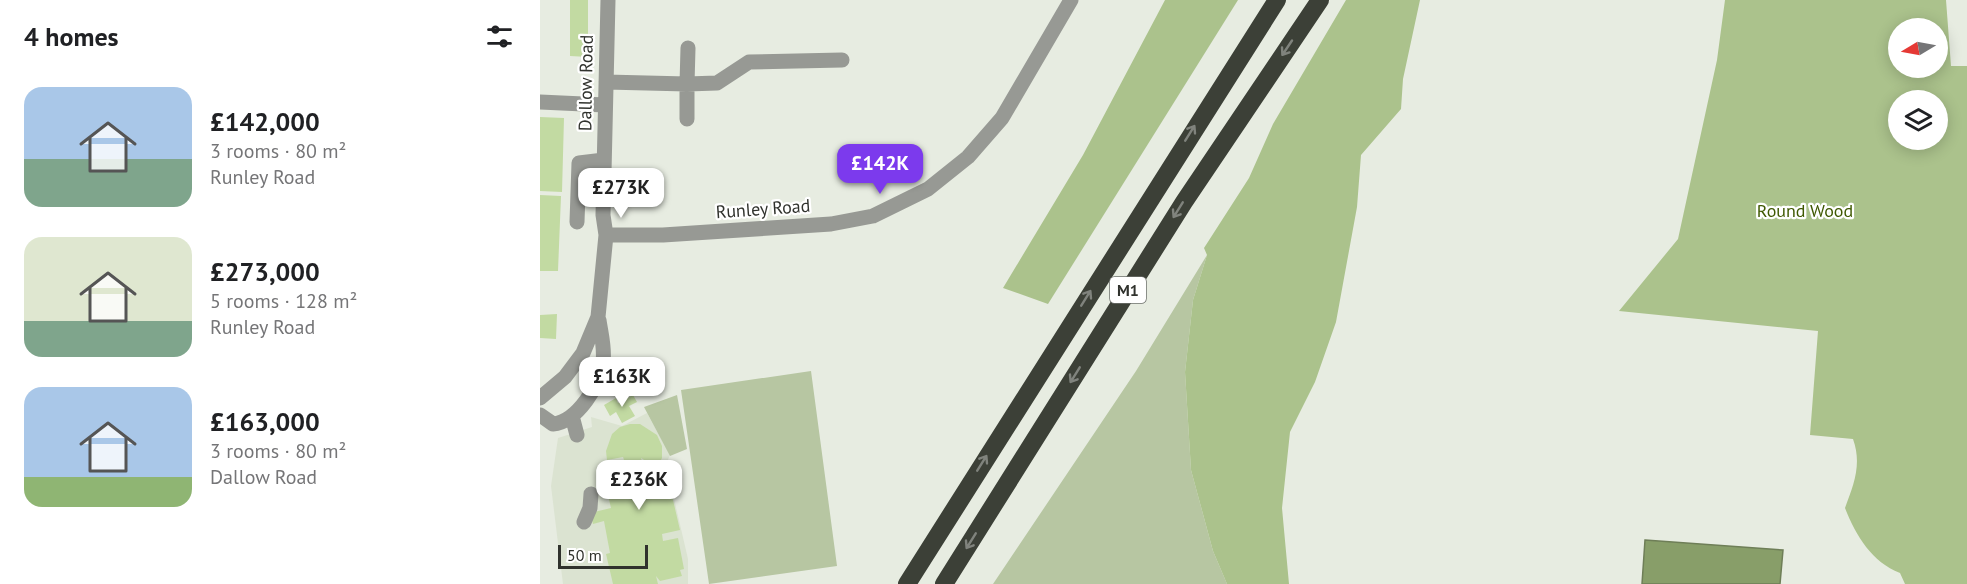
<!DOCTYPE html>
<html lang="en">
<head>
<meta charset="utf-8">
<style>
	body { margin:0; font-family:"PT Sans",sans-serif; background:#f2f2f2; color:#202124; height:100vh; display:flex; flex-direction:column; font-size:22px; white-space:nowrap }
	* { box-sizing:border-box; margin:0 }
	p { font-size:20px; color:#757577 }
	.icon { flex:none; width:33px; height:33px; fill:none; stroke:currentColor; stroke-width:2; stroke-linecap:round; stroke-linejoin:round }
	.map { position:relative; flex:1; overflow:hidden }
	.details { display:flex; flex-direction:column; background:#fff; width:540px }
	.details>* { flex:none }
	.needle { width:39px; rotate:260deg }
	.tools { position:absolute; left:1348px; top:18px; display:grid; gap:12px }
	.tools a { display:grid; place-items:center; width:60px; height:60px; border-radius:50%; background:#fff; box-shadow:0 3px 15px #0003; font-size:30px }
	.scale { position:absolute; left:18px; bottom:15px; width:90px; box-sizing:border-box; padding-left:6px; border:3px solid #30322d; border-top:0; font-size:16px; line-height:21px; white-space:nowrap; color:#30322d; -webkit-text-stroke:4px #fff; paint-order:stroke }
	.price { position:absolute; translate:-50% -51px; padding:0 14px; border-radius:12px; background:#fff; color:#222; font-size:20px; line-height:39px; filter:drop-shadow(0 2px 3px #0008) }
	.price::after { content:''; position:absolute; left:50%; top:36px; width:18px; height:14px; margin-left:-9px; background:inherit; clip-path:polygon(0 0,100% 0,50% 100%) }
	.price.current { background:#7c3aed; color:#fff }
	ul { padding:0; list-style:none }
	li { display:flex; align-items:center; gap:18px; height:150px; padding:0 24px }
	li span { display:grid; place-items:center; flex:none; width:168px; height:120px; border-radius:18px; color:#555 }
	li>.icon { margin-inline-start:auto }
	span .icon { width:72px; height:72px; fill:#fffc; stroke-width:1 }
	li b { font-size:26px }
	h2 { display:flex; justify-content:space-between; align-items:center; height:72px; padding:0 24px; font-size:26px }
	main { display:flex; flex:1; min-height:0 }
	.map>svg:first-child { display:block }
	.built { fill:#dbe3d1 }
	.green { fill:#b7c6a2 }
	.forest { fill:#abc28c; fill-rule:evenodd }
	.water { fill:#889e69; stroke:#6e7e57; stroke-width:1.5 }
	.building { fill:#c2daa2 }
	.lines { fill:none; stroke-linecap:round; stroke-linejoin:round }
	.minor { stroke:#979994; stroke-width:15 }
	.highway { stroke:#3c4037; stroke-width:18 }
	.oneway { stroke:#80837d }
	.labels { text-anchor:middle; stroke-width:4.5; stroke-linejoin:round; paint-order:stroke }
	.shield { fill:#fff; stroke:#6e706c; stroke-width:1.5 }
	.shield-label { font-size:16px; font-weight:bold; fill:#30322d }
	.street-label { font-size:18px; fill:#30322d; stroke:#fff }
	.park-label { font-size:18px; fill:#3f5902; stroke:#fff }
</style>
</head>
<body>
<main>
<section class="details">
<h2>4 homes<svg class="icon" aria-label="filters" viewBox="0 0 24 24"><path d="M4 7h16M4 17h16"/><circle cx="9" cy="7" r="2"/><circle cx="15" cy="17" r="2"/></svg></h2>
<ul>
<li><span style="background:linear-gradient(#a9c7e8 60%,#7fa58c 0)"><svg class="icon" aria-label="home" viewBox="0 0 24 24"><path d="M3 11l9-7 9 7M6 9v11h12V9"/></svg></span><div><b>£142,000</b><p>3 rooms · 80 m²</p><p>Runley Road</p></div></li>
<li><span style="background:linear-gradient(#dfe7d0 70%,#7fa58c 0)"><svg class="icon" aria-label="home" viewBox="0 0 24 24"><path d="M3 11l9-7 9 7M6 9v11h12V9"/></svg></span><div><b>£273,000</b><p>5 rooms · 128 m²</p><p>Runley Road</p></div></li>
<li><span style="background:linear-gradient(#a9c7e8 75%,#8fb573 0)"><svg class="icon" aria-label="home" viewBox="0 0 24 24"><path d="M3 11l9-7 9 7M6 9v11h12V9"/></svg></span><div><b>£163,000</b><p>3 rooms · 80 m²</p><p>Dallow Road</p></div></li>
</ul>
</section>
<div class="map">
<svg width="1427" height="584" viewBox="0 0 1427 584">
	<rect width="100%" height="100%" fill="#e7ece1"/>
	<path class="built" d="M107 413 130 455 126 464 148 559V584H23L11 486 18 438 52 427 51 417 82 426Z"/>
	<path class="green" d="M667 255 653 300 645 372 651 470 673 551 687 584H453L596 371Z
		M271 371 297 566 169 584 141 390Z
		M137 395 147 449 130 456 104 407Z"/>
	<path class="forest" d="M625 0H698L508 304 463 288 543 155Z
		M806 0H880L863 79 861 109 821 155 817 207 796 322 775 382 750 432 742 508 749 584H687L673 551 651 470 645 372 653 300 667 255 664 248 709 178 733 124Z
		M1185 0H1406L1411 66H1427V584H1365L1360 573C1332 562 1316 536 1305 508 1314 484 1322 464 1313 439L1270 435 1278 331 1079 311 1138 239 1177 60ZM1398 28V68H1359V28ZM1359 100H1398V140H1359Z"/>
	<path class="water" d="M1105 540 1243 550 1240 584H1102Z"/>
	<path class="building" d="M30 0H48V57L30 56Z
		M0 117 24 118 22 192 0 191Z
		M0 195 21 196 18 271H0Z
		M17 314 16 339 0 338V315Z
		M93 395 97 402 89 406 95 416 82 423 76 412 70 416 64 405 76 398 78 403Z
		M90 424H100L117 435 122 446V458L117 468 101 458 105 475 126 470 140 530 122 534 123 541 138 538 144 569 140 570 142 576 120 581 116 576 118 584H73L66 554 70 553 64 521 53 524 50 513 71 508 68 495 76 493 74 482 65 484 62 468 64 465 84 460 83 457 67 460 66 451 72 434 80 427Z"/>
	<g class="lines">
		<path class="minor" d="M148 48 147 84 177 83 209 62 302 60
			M66 82 147 84V119
			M0 102 65 105
			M37 222 39 163 64 160
			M66 235H123L291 224 333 216 388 189 428 157 462 118 531 0
			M61 373 99 370
			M0 398 25 377 43 353 58 317 66 235 63 215 68 0
			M0 415 13 424C37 422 61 384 63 362 65 348 61 334 59 320
			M32 416 37 435
			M44 522 50 508 51 494"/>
		<path class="highway" d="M367 584 737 0
			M404 584 644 202 780 0"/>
	</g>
	<defs><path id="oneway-shaft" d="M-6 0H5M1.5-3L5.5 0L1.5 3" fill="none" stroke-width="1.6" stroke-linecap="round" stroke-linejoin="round" transform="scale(1.5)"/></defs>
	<g class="oneway">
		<use href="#oneway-shaft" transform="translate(747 48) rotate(124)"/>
		<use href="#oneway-shaft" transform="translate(650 133) rotate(-58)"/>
		<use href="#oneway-shaft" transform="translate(638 210) rotate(122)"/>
		<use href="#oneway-shaft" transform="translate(546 298) rotate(-58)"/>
		<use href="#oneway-shaft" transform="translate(535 375) rotate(122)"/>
		<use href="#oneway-shaft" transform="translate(442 463) rotate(-58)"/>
		<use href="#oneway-shaft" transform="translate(431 541) rotate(122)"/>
	</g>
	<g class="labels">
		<rect class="shield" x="570" y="277" width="36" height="26" rx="4.5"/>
		<g class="shield-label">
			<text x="588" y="296">M1</text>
		</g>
		<g class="street-label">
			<text transform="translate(46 83) rotate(-89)" y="6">Dallow Road</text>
			<text transform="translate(223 209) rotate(-4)" y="6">Runley Road</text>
		</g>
		<g class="park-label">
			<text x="1265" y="217">Round Wood</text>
		</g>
	</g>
</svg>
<div class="tools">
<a><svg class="needle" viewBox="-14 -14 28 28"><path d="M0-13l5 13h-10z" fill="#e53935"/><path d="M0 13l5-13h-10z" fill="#757577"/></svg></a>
<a><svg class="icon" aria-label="layers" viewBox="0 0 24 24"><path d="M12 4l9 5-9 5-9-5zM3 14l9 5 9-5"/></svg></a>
</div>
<div class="scale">50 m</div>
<b class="price current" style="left:340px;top:195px">£142K</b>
<b class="price" style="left:81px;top:219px">£273K</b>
<b class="price" style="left:82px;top:408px">£163K</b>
<b class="price" style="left:99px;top:511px">£236K</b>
</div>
</main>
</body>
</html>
